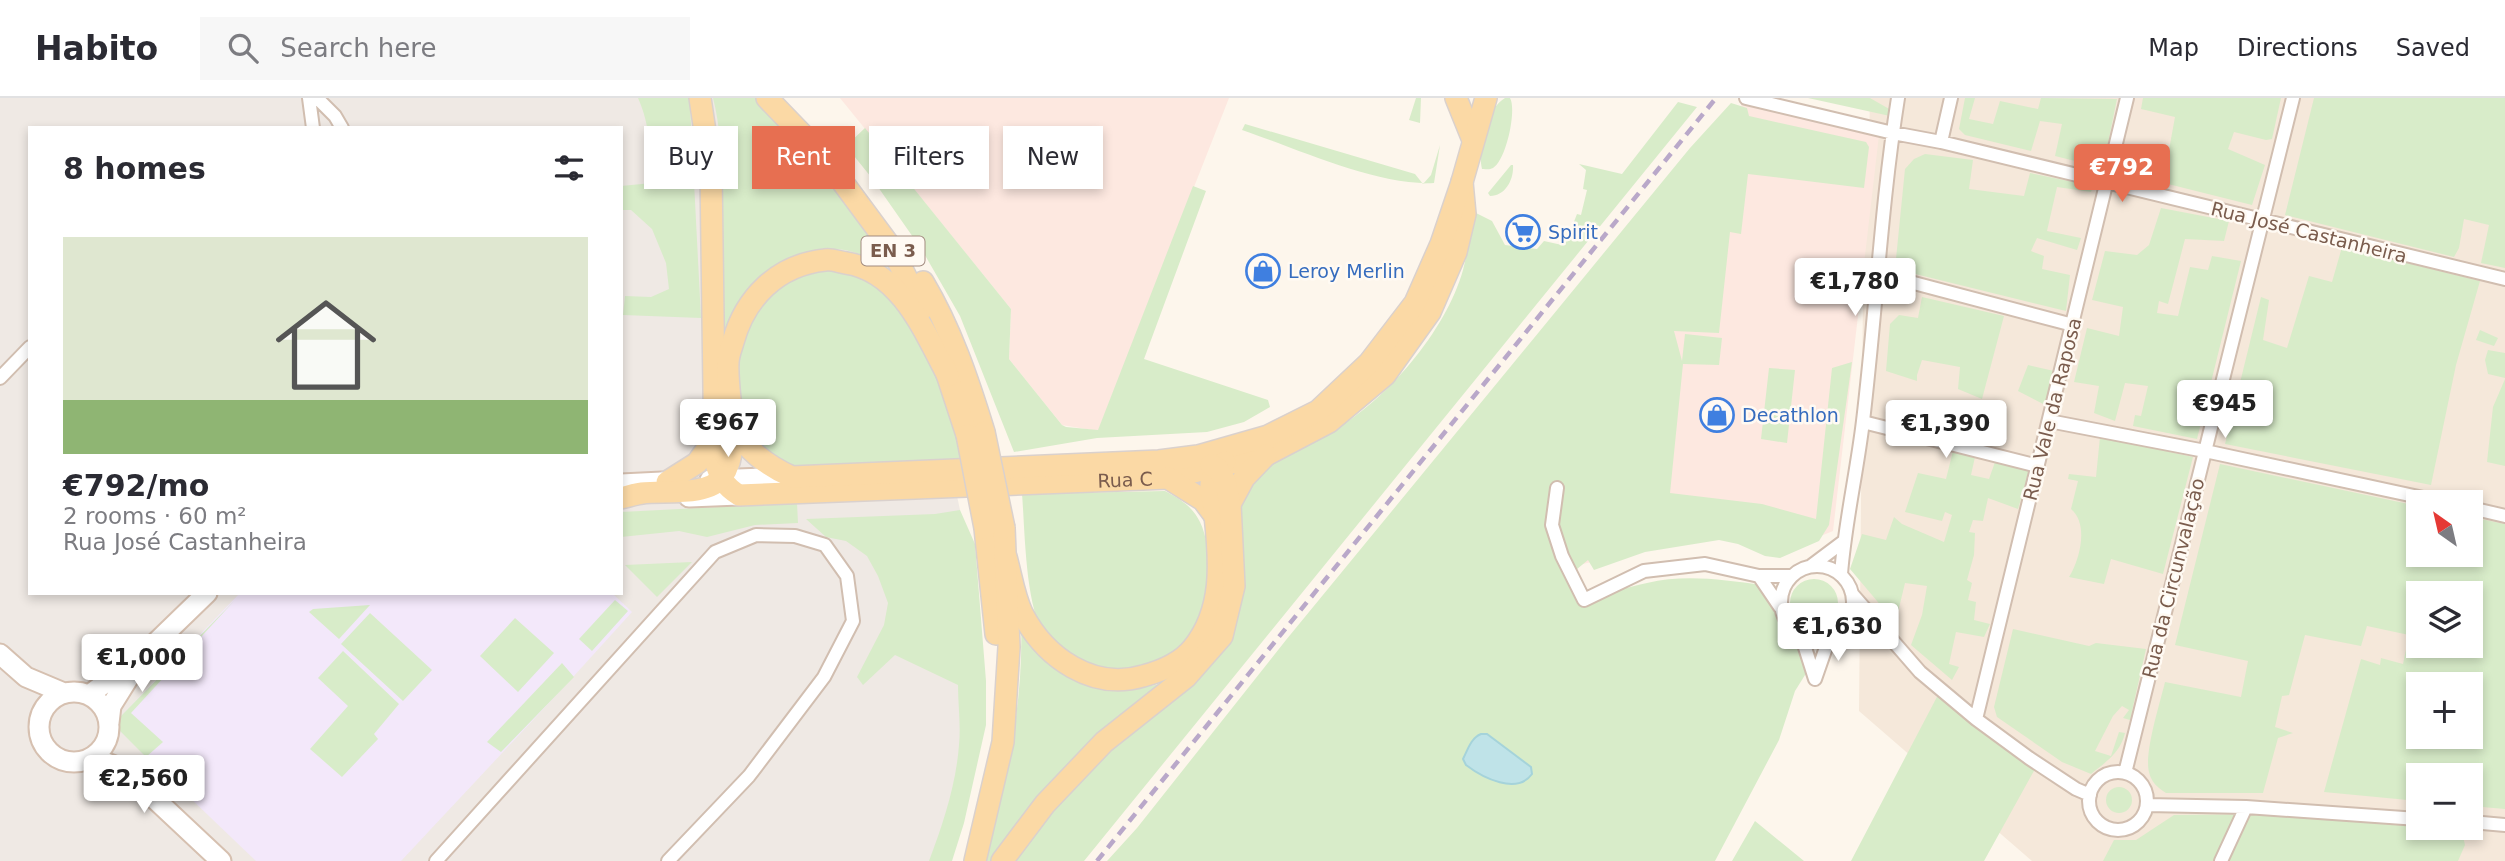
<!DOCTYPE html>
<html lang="en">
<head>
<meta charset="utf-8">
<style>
	body { margin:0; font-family:"DejaVu Sans",sans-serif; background:#f7f7f7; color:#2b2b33; height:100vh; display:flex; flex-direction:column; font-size:26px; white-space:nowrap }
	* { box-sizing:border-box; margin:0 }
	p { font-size:23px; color:#7c7c81 }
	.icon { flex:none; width:38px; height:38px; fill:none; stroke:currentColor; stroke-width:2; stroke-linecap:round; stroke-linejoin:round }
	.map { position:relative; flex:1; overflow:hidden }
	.details { position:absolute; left:28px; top:28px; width:595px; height:469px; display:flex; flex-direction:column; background:#fff; border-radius:0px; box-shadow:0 4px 10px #0003 }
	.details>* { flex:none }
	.hud { position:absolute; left:644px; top:28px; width:665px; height:63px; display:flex; gap:14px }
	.needle { width:46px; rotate:326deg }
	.buttons { position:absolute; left:2406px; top:392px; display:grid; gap:14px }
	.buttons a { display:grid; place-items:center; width:77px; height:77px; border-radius:0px; background:#fff; box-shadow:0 4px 10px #0003; font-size:35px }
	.price { position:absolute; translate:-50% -60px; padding:0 16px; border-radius:7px; background:#fff; color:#222; font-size:23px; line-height:46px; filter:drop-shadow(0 2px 4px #0008) }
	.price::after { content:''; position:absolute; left:50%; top:42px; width:21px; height:16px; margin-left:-10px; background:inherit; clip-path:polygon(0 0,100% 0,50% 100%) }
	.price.selected { background:#e76f51; color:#fff }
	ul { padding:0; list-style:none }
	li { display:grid; align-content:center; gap:14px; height:371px; padding:0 35px }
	li span { display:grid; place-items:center; height:217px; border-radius:0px; color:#555 }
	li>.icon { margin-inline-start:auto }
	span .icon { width:126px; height:126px; fill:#fffc; stroke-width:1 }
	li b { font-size:30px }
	h2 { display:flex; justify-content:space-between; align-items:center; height:84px; padding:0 35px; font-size:30px }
	.pill { padding:0 24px; border-radius:0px; background:#fff; box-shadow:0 4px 10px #0003; font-size:24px; line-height:63px }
	.pill.selected { background:#e76f51; color:#fff }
	header { display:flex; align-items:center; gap:42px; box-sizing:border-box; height:98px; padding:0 35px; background:#fff; border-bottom:2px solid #e1e1e2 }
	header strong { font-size:33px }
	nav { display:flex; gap:38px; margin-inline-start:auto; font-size:24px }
	.search { width:490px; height:63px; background:#f7f7f7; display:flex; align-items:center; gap:18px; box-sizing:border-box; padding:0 24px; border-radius:0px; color:#7c7c81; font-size:26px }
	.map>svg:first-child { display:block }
	.residential { fill:#f5e8da; fill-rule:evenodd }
	.commercial { fill:#fde8e0 }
	.industrial { fill:#efe9e4; fill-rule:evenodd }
	.education { fill:#f3e8fa }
	.green { fill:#d8ecc9; fill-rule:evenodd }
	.water { fill:#bfe3e8; stroke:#a5d3da; stroke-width:2 }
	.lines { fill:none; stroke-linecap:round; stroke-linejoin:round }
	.street-casing { stroke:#d1beb0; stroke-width:16 }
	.secondary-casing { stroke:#d6c0b0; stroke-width:23 }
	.primary-casing { stroke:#dad1cd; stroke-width:24 }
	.street { stroke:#fff; stroke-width:12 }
	.secondary { stroke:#fff; stroke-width:19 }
	.primary { stroke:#fbd9a5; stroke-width:21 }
	.rail { stroke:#b9a8c9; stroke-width:4.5; stroke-dasharray:10 7; stroke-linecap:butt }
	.primary-bridge-casing { stroke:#dad1cd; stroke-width:24; stroke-linecap:butt }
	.primary-bridge { stroke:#fbd9a5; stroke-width:21 }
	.labels { text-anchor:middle; stroke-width:5; stroke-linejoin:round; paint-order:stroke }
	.shield { fill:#fffaf3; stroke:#a28b7f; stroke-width:2 }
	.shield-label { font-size:18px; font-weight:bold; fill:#7a5c4d }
	.shop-label { font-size:19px; fill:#366cbe; stroke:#fffaf3; text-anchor:start }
	.street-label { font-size:19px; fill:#7a5c4d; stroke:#fffaf3 }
</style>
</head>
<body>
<header>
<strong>Habito</strong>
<div class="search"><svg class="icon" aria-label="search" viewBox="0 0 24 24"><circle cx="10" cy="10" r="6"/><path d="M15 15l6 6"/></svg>Search here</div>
<nav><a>Map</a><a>Directions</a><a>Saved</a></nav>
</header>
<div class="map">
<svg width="2505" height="763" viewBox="0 0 2505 763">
	<rect width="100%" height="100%" fill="#fdf6ec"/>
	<path class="residential" d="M1870 0H2505V763H2032L1859 613 1864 90 1869 49ZM2418 404H2471V457H2418ZM2418 495H2471V548H2418ZM2418 586H2471V639H2418ZM2418 677H2471V730H2418Z"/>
	<path class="commercial" d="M840 0H1229L1098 333 1062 327 1009 261 1011 211Z
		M1744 4 1879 37 1833 433 1783 453 1710 436 1566 470 1452 365Z"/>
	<path class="industrial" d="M0 0H755L882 161 932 281 960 412 970 664 936 763H0ZM30 30H621V495H30Z"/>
	<path class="education" d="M240 495H612L632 514 563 590 401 763H256L118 631 117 622Z"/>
	<path class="green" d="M638 0H688L690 6 701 220 623 217 625 198 651 199 669 191 666 165 652 131 631 112H621V88L652 85C651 57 650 26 638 0Z
		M713 0H761L850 109 897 175C867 157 841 143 805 156 795 160 735 234 722 248 724 211 722 176 721 140 720 93 725 46 713 0Z
		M1416 0H1421L1420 25 1409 22Z
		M1505 0H1510C1517 12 1506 63 1493 70 1489 72 1487 71 1482 71 1477 51 1486 11 1505 0Z
		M1808 0H1870L1891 12 1890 18Z
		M1965 0H1975L1969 21 1993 26 2000 3 2038 11 2041 0 2117 1 2103 70 2055 58 2062 26 2040 23 2031 53 1965 37 1959 31Z
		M2143 0H2281L2272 41 2266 42 2234 34 2228 51 2265 67 2252 107 2124 75 2129 71 2150 77 2158 48 2169 52 2175 19 2141 11Z
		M2314 0H2505V170L2481 165 2489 127 2464 121 2459 150 2454 159 2285 117Z
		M1678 4 1697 9 1084 763H1010L1079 677 1196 580 1243 399C1269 358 1292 356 1331 334 1386 303 1446 233 1463 172 1468 153 1470 133 1474 114L1492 123 1505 147 1537 151 1544 143 1562 147 1564 140 1568 139 1577 116 1581 117 1587 92 1583 91 1586 72 1579 66 1622 76Z
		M1731 5 1747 10 1749 18 1866 44 1869 49 1864 90 1748 76 1741 136 1730 134 1719 235 1674 233 1682 263 1685 236 1722 240 1719 267 1683 266 1670 395 1762 406 1816 421 1832 270 1852 264 1829 427 1819 443 1780 460 1765 458 1738 446 1719 442 1645 454 1594 472 1588 462 1571 476 1583 502C1605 497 1626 489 1647 485 1685 476 1724 482 1762 487L1780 509 1781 524 1809 556 1810 569 1795 593 1779 642 1715 763H1107L1137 730 1286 542 1690 50Z
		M1245 26 1415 76 1423 86 1431 77 1440 47 1434 85C1376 88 1298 51 1242 32Z
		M865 30 1011 211 1009 261 1062 327 1066 329 1098 332 1193 88 1206 93 1144 261 1268 302 1270 309 1244 324 1207 334 1097 340 1014 354 960 218 922 152 871 79 846 48Z
		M1925 56 1973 62 1969 91 2024 98 2030 75 2093 88 2091 94 2057 89 2047 133 2081 140 2077 152 2037 140 2031 153 2044 158 2042 171 2070 177 2066 213 1895 171 1905 71 1914 61Z
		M1511 67H1513C1514 81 1506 98 1490 98L1488 95Z
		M2161 110 2229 123 2224 143 2185 141 2168 206 2159 203 2157 215 2178 218 2190 169 2208 172 2212 158 2241 163 2197 341 2133 328 2135 317 2141 318 2148 288 2125 285 2115 323 2094 315 2099 288 2074 284 2087 230 2119 238 2123 209 2092 202 2105 153 2137 157 2149 147Z
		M2342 149 2480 183 2456 267 2431 387 2225 346 2261 199 2269 202 2263 242 2287 250 2309 178 2332 184Z
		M827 162 889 185 938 282 964 362 794 368C748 351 739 328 738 281 738 271 736 259 738 249 743 232 755 211 767 197 776 186 813 170 827 162Z
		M1922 199 2004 218 1982 301 1958 291 1960 269 1922 262 1917 277V283L1886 273 1890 226 1899 217 1918 220Z
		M2480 232 2498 240 2494 248 2476 242Z
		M2488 252 2505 255V280L2488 276 2485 262Z
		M2028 267 2054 273 2047 308 2018 293Z
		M1769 270 1795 272 1787 345 1761 341Z
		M2505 281V368L2487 364 2493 309Z
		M2100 339 2193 359 2163 476 2111 461 2104 486 2069 479C2080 461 2089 426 2071 411L2078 383 2068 381 2069 376 2096 379Z
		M1953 353 1975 359 1971 377 1989 381 1995 364 2029 373 2018 411 1988 400 1983 423 1973 422 1969 434 1975 435 1974 457 1967 482 1972 485 1968 502 1976 504 1974 522 1990 526 1984 539 1956 534 1949 566 1959 569 1952 582 1911 547 1922 517 1927 488 1905 485 1898 514 1888 516 1850 471 1862 436 1886 442 1894 419 1902 426 1944 444 1952 417 1945 414 1942 423 1905 414 1918 375 1946 381Z
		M2220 366 2418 408V457H2471V419L2505 426V711L2471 708V677H2418V703L2324 694 2361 561 2380 567 2381 560 2403 566 2409 537 2367 528 2361 548 2305 537 2289 597 2282 598 2275 629 2293 635 2278 640 2263 695H2166C2158 690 2151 684 2149 674 2144 655 2160 605 2165 584L2241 599 2248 563 2175 547ZM2418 495H2471V548H2418ZM2418 586H2471V639H2418Z
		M1165 393C1180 401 1192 408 1200 424 1211 447 1211 484 1206 508 1202 526 1186 550 1171 560 1164 565 1133 573 1125 573 1118 574 1110 571 1104 570 1083 567 1058 555 1045 537 1025 510 1025 431 1022 396Z
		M797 405 798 425 755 427 707 439 679 433 621 439V414Z
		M960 412 975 446 986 583V627L964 725 952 763H929C943 726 956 687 959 647 961 628 958 607 958 587L895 557 863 587 857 579 884 527 888 505 878 478 867 458 846 443 826 439 806 421 935 416Z
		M692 464 657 499 625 467Z
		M1790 505a24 24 0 1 1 48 0a24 24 0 1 1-48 0Z
		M235 502 131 615 163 644 146 659 118 631 117 622Z
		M615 502 628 513 592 553 579 541Z
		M370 507 339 541 309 514 313 511Z
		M370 515 432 572 403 603 341 546Z
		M515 520 554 555 518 594 480 558Z
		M1021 522C1029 533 1036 548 1045 558 1080 594 1113 596 1160 586L991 763H984C1007 685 1024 604 1021 522Z
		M2013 531 2089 548 2096 545 2146 551 2130 622 2123 620 2129 612 2122 608 2113 618 2095 653 2111 658 2119 634 2125 635C2120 655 2107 663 2091 676L2062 664 1997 619 1994 609Z
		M343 553 399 606 374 636 378 641 342 679 310 651 348 608 318 580Z
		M562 565 574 579 501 654 487 644Z
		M1939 595 2035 671 1984 763H1851Z
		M2106 702a13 13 0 1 1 26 0a13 13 0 1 1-26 0Z
		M2271 716 2418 726V730H2452L2462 734 2465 747 2458 763H2103L2114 742H2136L2174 717Z
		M1755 723 1804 763H1732Z"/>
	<path class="water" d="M1481 636H1487L1531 669 1532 676C1517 697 1483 680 1466 667L1463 661C1468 651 1471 640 1481 636Z"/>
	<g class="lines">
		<g class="street-casing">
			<path id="street" d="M309 0 313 30
				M317 0 335 18 342 30
				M1746 0 1893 35 1941 44 2505 181
				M1941 44 1951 0
				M1876 175 2073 227
				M0 280 30 249
				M2049 323 2205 353 2442 404
				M1863 324 2038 368
				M1557 390 1552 427 1562 458 1584 502 1644 473 1705 466 1759 478H1790
				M2471 410 2505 418
				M1781 504a36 36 0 1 1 72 0a36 36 0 1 1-72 0Z
				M1811 468 1843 444
				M1841 476C1845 424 1857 374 1863 323 1876 215 1881 107 1898 0
				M1759 478 1780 509
				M1853 497 1920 574 1976 621 2029 660 2076 691 2090 697
				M1801 537 1815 581
				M1815 581 1830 538
				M1976 621 2127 0
				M2089 703a29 29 0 1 1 58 0a29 29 0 1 1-58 0Z
				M2125 675 2293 0
				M2147 707 2246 709 2418 721
				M2471 724 2505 727
				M436 763 715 454 756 437 795 438 825 447 847 478 853 523 824 579 749 678 668 763
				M2221 763 2246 709"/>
		</g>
		<g class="secondary-casing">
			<path id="secondary" d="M710 382 792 379
				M621 386 662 384
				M689 399 739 397
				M0 556 26 579 64 595
				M39 629a35 35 0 1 1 70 0a35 35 0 1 1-70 0Z
				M89 597 144 556 207 495
				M109 625 111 608 136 568
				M92 659 124 672 221 763"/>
		</g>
		<g class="primary-casing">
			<g id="primary">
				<path id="s1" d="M700 0 711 74 715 363C720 379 724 388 739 397L1168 380 1266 357 1329 324 1385 277 1430 214 1456 154 1465 116 1462 84"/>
				<path d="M767 0 824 59 892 151 922 211"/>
				<path d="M1456 0 1473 42"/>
				<path d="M923 184C951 231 968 282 984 334"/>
				<path d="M944 267 967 337"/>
				<path d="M732 329C748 352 765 367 792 379L1159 363 1198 358 1268 338 1318 313 1369 265 1415 205 1441 146 1462 84 1486 0"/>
				<path d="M1168 380 1203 402 1215 418"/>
				<path d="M667 384 697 365 714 341"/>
				<path d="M621 400C628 398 635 396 642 395 664 392 708 399 722 379 743 350 726 298 728 265 728 258 731 251 733 244 745 200 777 167 825 162 832 161 839 164 846 165 901 173 925 235 948 278"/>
				<path d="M1230 406 1244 380 1266 357"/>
				<path d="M985 430 996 536"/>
				<path d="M1006 459C1011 477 1014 498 1022 515 1045 560 1093 593 1143 578 1162 573 1181 565 1193 550 1224 512 1220 463 1215 417 1214 407 1210 395 1211 386 1212 376 1217 370 1225 364"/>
				<path d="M975 763 1003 644 1009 549 1004 430"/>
				<path d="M1002 763 1045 706 1104 644 1186 579 1222 538 1234 488 1230 406 1225 383 1217 370 1211 367"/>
			</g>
		</g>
		<use href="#street" class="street"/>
		<use href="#secondary" class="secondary"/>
		<use href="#primary" class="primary"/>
		<path class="rail" d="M1097 763 1716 0"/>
		<g class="primary-bridge-casing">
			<path id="primary-bridge" d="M984 334 1004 430
				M967 337 985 430"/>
		</g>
		<use href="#primary-bridge" class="primary-bridge"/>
	</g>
	<defs>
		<g id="supermarket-ring" transform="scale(1.75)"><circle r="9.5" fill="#fffaf3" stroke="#3f7fe0" stroke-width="1.5"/><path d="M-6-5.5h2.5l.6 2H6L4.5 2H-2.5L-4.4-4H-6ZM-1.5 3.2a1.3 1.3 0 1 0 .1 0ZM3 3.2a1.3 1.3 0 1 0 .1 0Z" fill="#3f7fe0"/></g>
		<g id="shop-ring" transform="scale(1.75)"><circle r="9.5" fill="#fffaf3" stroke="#3f7fe0" stroke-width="1.5"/><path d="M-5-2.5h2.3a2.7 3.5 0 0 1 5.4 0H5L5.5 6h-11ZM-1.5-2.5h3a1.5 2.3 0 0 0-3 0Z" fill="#3f7fe0"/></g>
	</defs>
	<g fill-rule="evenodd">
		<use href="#supermarket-ring" x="1523" y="134"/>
		<use href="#shop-ring" x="1263" y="173"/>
		<use href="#shop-ring" x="1717" y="317"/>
	</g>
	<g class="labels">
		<rect class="shield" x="861.5" y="138.5" width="63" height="29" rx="5"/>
		<g class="shield-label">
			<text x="893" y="159">EN 3</text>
		</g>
		<g class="shop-label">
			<text x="1548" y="141">Spirit</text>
			<text x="1288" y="180">Leroy Merlin</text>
			<text x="1742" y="324">Decathlon</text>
		</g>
		<g class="street-label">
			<text transform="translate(2309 134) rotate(14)" y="7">Rua José Castanheira</text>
			<text transform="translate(2052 311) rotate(-76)" y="7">Rua Vale da Raposa</text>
			<text dy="7" stroke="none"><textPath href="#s1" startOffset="793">Rua C</textPath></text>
			<text transform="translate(2173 480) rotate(-76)" y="7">Rua da Circunvalação</text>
		</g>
	</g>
</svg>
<div class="buttons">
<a><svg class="needle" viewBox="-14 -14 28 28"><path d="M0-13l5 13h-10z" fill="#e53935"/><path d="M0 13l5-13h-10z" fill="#7c7c81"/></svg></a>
<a><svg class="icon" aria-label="layers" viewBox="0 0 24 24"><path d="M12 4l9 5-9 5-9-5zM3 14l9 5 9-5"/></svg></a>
<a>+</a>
<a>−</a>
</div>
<b class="price selected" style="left:2122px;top:106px">€792</b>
<b class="price" style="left:1855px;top:220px">€1,780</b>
<b class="price" style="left:2225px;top:342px">€945</b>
<b class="price" style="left:728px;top:361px">€967</b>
<b class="price" style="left:1946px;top:362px">€1,390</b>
<b class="price" style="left:1838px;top:565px">€1,630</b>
<b class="price" style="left:142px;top:596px">€1,000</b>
<b class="price" style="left:144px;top:717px">€2,560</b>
<div class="hud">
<a class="pill">Buy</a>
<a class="pill selected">Rent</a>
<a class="pill">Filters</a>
<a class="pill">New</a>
</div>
<section class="details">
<h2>8 homes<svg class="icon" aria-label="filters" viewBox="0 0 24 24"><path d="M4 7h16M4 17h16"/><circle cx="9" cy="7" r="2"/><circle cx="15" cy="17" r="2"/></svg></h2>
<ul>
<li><span style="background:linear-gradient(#dfe7d0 75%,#8fb573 0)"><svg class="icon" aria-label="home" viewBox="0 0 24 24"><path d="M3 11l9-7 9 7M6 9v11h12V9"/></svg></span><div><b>€792/mo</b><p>2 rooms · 60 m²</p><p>Rua José Castanheira</p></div></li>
</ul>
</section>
</div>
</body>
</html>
